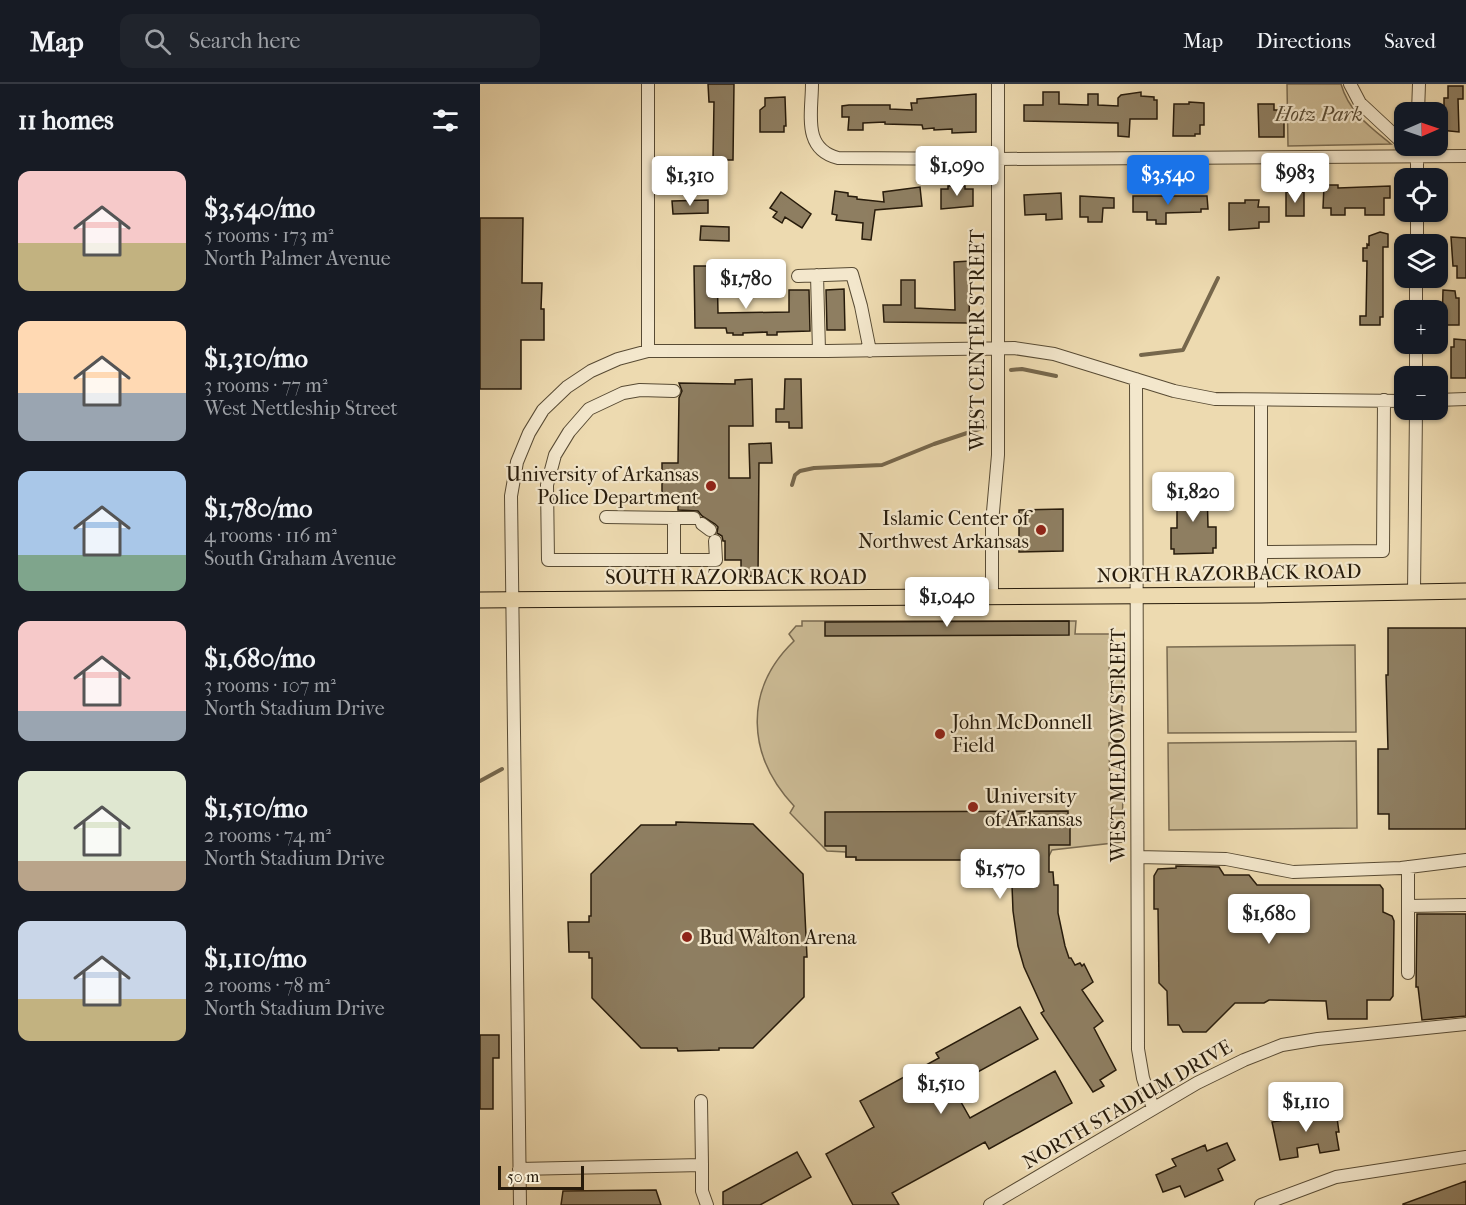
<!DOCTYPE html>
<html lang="en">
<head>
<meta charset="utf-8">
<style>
	body { margin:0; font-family:"IM FELL French Canon",serif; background:#20242c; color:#f1f3f6; height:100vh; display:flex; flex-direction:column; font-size:22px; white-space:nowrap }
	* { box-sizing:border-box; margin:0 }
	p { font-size:20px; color:#9ea1a6 }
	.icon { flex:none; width:33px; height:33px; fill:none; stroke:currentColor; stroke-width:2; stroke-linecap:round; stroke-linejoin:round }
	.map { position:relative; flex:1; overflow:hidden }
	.panel { display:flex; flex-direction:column; background:#171b24; width:480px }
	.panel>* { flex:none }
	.needle { width:39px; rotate:88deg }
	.buttons { position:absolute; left:914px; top:18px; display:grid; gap:12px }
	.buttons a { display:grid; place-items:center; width:54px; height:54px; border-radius:12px; background:#171b24; box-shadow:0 2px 4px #0004; font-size:30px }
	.scale { position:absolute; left:18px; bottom:15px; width:86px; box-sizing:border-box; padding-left:6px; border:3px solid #271b0b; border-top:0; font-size:16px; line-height:21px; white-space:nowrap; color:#271b0b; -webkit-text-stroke:4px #f3e7cc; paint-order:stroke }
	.price { position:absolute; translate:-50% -51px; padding:0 14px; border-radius:6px; background:#fff; color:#222; font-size:20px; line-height:39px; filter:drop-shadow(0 2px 3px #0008) }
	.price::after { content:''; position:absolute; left:50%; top:36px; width:18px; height:14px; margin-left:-9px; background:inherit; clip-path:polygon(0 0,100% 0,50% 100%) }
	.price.selected { background:#1a73e8; color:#fff }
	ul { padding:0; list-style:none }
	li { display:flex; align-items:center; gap:18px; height:150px; padding:0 18px }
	li span { display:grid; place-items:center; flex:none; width:168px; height:120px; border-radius:12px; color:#555 }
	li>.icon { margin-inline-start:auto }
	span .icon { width:72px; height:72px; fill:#fffc; stroke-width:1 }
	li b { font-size:26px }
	h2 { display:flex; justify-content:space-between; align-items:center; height:72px; padding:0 18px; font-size:26px }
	header { display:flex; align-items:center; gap:36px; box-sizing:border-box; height:84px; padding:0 30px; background:#171b24; border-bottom:2px solid #363941 }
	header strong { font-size:28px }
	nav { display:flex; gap:33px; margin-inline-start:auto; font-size:21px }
	.search { width:420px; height:54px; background:#20242c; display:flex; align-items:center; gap:15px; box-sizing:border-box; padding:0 21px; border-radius:12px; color:#9ea1a6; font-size:22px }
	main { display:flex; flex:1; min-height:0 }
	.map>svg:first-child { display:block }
	.green { fill:#cbba94; stroke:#796a50; stroke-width:1.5 }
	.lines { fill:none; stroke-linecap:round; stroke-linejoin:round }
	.stream { stroke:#76674c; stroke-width:4 }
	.building { fill:#8e7e61; stroke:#271b0b; stroke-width:1.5 }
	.minor-casing { stroke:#584b34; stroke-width:14 }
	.major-casing { stroke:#271b0b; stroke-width:17 }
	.minor { stroke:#f3e7cc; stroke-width:12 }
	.major { stroke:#eddab0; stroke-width:15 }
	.poi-dot { fill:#8f2418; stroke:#f3e7cc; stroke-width:2 }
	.labels { text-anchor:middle; stroke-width:4.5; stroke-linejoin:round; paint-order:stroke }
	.park-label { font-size:20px; font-style:italic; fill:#584b34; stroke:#f3e7cc }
	.street-label { font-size:20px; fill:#271b0b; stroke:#f3e7cc }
	.poi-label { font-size:20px; fill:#271b0b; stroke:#f3e7cc; text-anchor:start }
</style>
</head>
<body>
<header>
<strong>Map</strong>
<div class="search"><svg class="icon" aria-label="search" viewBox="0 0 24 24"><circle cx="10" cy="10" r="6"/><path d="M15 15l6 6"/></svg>Search here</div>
<nav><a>Map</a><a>Directions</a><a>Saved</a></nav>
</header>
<main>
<section class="panel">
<h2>11 homes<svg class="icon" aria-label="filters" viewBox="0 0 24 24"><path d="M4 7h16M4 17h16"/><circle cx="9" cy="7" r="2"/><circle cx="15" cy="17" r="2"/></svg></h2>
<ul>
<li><span style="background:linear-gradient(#f6c9c9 60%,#c2b280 0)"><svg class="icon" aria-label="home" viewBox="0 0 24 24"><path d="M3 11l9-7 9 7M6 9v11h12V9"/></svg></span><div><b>$3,540/mo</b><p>5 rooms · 173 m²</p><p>North Palmer Avenue</p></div></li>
<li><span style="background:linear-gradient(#ffd9b3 60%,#9aa5b1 0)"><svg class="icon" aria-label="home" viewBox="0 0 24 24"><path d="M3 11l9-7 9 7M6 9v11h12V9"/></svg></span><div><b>$1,310/mo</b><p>3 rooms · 77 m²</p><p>West Nettleship Street</p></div></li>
<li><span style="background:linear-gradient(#a9c7e8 70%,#7fa58c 0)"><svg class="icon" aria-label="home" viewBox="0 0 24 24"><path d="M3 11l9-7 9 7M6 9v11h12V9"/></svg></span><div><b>$1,780/mo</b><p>4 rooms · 116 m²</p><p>South Graham Avenue</p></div></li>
<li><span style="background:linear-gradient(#f6c9c9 75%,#9aa5b1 0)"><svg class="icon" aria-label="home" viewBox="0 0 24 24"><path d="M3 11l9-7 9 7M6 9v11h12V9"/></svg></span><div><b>$1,680/mo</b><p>3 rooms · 107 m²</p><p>North Stadium Drive</p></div></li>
<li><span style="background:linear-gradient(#dfe7d0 75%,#b9a48a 0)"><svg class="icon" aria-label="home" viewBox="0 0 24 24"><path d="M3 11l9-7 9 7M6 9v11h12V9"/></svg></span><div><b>$1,510/mo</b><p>2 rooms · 74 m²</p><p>North Stadium Drive</p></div></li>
<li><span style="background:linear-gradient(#c9d6e8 65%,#c2b280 0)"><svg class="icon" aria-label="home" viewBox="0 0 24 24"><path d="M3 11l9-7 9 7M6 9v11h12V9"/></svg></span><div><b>$1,110/mo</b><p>2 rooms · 78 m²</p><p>North Stadium Drive</p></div></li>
</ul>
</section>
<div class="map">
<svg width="986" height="1121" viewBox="0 0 986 1121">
	<rect width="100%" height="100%" fill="#eddab0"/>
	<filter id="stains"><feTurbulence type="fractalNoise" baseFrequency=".00333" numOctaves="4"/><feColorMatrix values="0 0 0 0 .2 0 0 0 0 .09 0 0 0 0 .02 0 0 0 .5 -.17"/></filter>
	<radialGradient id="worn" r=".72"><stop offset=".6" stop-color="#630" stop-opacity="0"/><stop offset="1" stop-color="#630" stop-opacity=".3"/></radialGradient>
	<path class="green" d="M807 0H861C869 28 889 42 911 60L808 62Z
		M322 537H596L595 550H630L629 593H642V658L629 659 630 704H643L642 758 572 766 569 772H559L558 775 376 776V773H366V768L347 767 310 729 314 722C267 672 263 606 314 557L309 550 316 542H322Z
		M875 561 876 648 688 649 687 563Z
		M876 657 877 744 689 746 688 659Z"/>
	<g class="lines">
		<path class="stream" d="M661 271 703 266 738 194
			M531 286 542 285 576 292
			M312 401 315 391 320 387 334 384 402 381 454 360 505 343
			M0 697 22 685"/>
	</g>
	<path class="building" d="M228 0H254L253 76H233L234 18H229Z
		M968 2H983V15H978L979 48 960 46V27L964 25V14H968Z
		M563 8H579V20L608 21V10H618V21L638 22V14L641 11 661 8V12L674 13V16H677V35H650L649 53 638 52V39L544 37V21H563Z
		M496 10V48L472 49V45L454 46V44L443 45 442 41 405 40V38L383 39V46H368L369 33H362V22L369 21H410V25L432 26 431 19H437V15Z
		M305 13 306 42H304V48H280V26L285 22V14Z
		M709 18 724 19V41H720V50H715V52H693L694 20H709Z
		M778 20H794V26H804V53H779Z
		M844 101H858V104L910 102V114H904V131H885V124H865V131H851V124H843Z
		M468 102H485V105H493V122L461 125V105H468Z
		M440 103 442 122 395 126 391 156 382 155 383 139 356 136 357 131 352 130 355 107 368 109V112L377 113V115L404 118 403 108Z
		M301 108 331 130 322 144 305 133 302 139 293 133 297 128 290 124Z
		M806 108H824V132H806Z
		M581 109 582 135 566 136V130L545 131 544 111Z
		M600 112 634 114V124H623L622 138H608V133H600Z
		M653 112H727L728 125H721V128L686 129V140H676V136H667V128H653Z
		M228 116V129L193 130 192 117Z
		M765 116H779L778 123H789V138H779V144L749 146V119H765Z
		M0 134H43L42 199H62L61 225H64V256H41V305H0Z
		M221 142 249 143V157L220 156Z
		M900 148 908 150V163H903V233H900V241H880V232H886L887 177H883V164H887V160L889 161V152Z
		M971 153 986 154V194H977V182H973Z
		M490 177 489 239 404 238 403 221H421V196H435V224L475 226 474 178Z
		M214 182H237L238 229 309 228V206H329L330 247 297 248V251H287V248L263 249V251H253V249H247L246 244H215Z
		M364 205 365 246H347L346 206Z
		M963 206 975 207 976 214H979V241H962Z
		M974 255 986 256V294H971V263H974Z
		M272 295 273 342H249V394H270L269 360 291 359 292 379H279L278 492H261V476H245V457H243L242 452 237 449 238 443 235 440 222 432 218 427 198 426V411H182V379H198L199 314 202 307 199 299 255 300V296Z
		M305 295H321L322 344H309V338H296V325H304Z
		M727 403 728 443H736V464H733V469L694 470V465H691V444H697V404Z
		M583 425V467L539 468V426Z
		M589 537V551L345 552V538Z
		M908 544H986V745H909V730H898V665H908L906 591H908Z
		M588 727V738H590V761H569V788H573L574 801H578V829L585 862 589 874H591L595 881 600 879 602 882 604 880 613 898 602 906 623 937 614 944 636 986 620 996 624 1002 613 1008 561 929 564 927 544 883 538 862 533 827 532 801 537 800V776H376V773H366V762H345V728Z
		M196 738 273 740 323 790 327 873H324V913L273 964H239V966L198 967 197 964H161L112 914V874H109V868H89L88 838H109V832H111V790L161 741H196Z
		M696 782 739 783 744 791H769L777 801H900L903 805V828L912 832 914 837 913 912 910 916H887V935H848L846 917 789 916 784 919H755L726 948H703L699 941H688L687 907 679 899 678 825H674V792L678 785 696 784Z
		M937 830H986V932L942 936 938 903H936Z
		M540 923 558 955 472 1002 490 1034 575 987 592 1019 509 1065 505 1058 412 1109 419 1121H373L346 1070 394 1043 380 1017 459 974 456 969Z
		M0 951H19V974H13V1025H0Z
		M837 1025 838 1029 856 1027 859 1048H856L859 1066 840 1069 838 1060 817 1064 818 1073 800 1076 792 1038 809 1035V1030Z
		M747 1059 755 1076 738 1085 743 1096 705 1113 700 1102 683 1108 676 1091 696 1082 692 1075 725 1061 727 1067Z
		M317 1068 331 1093 280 1121H243V1108Z
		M986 1097V1121H923V1120Z
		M176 1106 181 1121H81L83 1107Z"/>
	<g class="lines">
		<g class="minor-casing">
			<path id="minor" d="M168 0V267
				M332 0C332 29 322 65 358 74L517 75 986 72
				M870 0 880 19 924 60
				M938 28 939 0
				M932 68 937 72V94
				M937 160V128
				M337 191 339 267
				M318 192 372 190 381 222 390 267
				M936 226V194
				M936 292V260
				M656 295 658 965 663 994 673 1024
				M194 307 160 306 143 309 109 325 89 348 75 371 67 401 68 476H236L235 457
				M957 316 986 315
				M126 433 194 434V476
				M194 434H214
				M222 440 230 446
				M781 468 903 467 904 316
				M934 508 936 326
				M781 511V317
				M512 513V439L518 371V0
				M658 773 746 775 813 788 921 784 986 776
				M928 783V889
				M928 822 986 821
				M222 1081V1107L227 1121
				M39 1085 222 1081 221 1017
				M40 1121 31 412 37 378 49 349 63 326 87 303 111 287 138 275 168 267H347L534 264 574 270 694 307 735 315 924 317
				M510 1121 717 999 764 976 802 961 838 955 986 940
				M781 1121 856 1093 986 1073"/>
		</g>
		<g class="major-casing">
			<path id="major" d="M0 516 781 511 986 507"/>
		</g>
		<use href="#minor" class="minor"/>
		<use href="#major" class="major"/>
	</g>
	<g class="poi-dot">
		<circle cx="231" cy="402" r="6"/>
		<circle cx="561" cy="446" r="6"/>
		<circle cx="460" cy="650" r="6"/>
		<circle cx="493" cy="723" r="6"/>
		<circle cx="207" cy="853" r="6"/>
	</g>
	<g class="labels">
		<g class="park-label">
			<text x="839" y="37">Hotz Park</text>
		</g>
		<g class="street-label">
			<text transform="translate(497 256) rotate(-90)" y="7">WEST CENTER STREET</text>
			<text transform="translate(749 489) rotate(-1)" y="7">NORTH RAZORBACK ROAD</text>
			<text x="256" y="500">SOUTH RAZORBACK ROAD</text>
			<text transform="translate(638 661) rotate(-90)" y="7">WEST MEADOW STREET</text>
			<text transform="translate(647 1020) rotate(-30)" y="7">NORTH STADIUM DRIVE</text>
		</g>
		<g class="poi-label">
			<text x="219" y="397" text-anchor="end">University of Arkansas<tspan x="219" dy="23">Police Department</tspan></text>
			<text x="549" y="441" text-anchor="end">Islamic Center of<tspan x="549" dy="23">Northwest Arkansas</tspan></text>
			<text x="472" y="645">John McDonnell<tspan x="472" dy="23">Field</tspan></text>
			<text x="505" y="719">University<tspan x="505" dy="23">of Arkansas</tspan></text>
			<text x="219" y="860">Bud Walton Arena</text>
		</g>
	</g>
	<rect width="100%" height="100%" filter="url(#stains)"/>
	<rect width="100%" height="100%" fill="url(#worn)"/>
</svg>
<div class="buttons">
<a><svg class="needle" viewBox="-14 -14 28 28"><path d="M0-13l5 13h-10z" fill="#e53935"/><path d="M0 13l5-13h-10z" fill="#9ea1a6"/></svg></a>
<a><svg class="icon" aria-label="locate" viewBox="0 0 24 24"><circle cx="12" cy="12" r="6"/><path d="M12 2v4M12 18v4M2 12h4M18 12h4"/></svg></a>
<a><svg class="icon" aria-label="layers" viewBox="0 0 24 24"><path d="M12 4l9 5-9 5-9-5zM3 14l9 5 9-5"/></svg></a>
<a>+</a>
<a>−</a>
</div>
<div class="scale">50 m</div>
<b class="price" style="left:477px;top:113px">$1,090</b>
<b class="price" style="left:815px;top:120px">$983</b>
<b class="price selected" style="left:688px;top:122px">$3,540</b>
<b class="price" style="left:210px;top:123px">$1,310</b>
<b class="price" style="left:266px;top:226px">$1,780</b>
<b class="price" style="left:713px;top:439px">$1,820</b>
<b class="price" style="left:467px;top:544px">$1,040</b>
<b class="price" style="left:520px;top:816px">$1,570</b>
<b class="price" style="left:789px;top:861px">$1,680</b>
<b class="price" style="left:461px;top:1031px">$1,510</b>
<b class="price" style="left:826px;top:1049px">$1,110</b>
</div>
</main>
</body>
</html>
